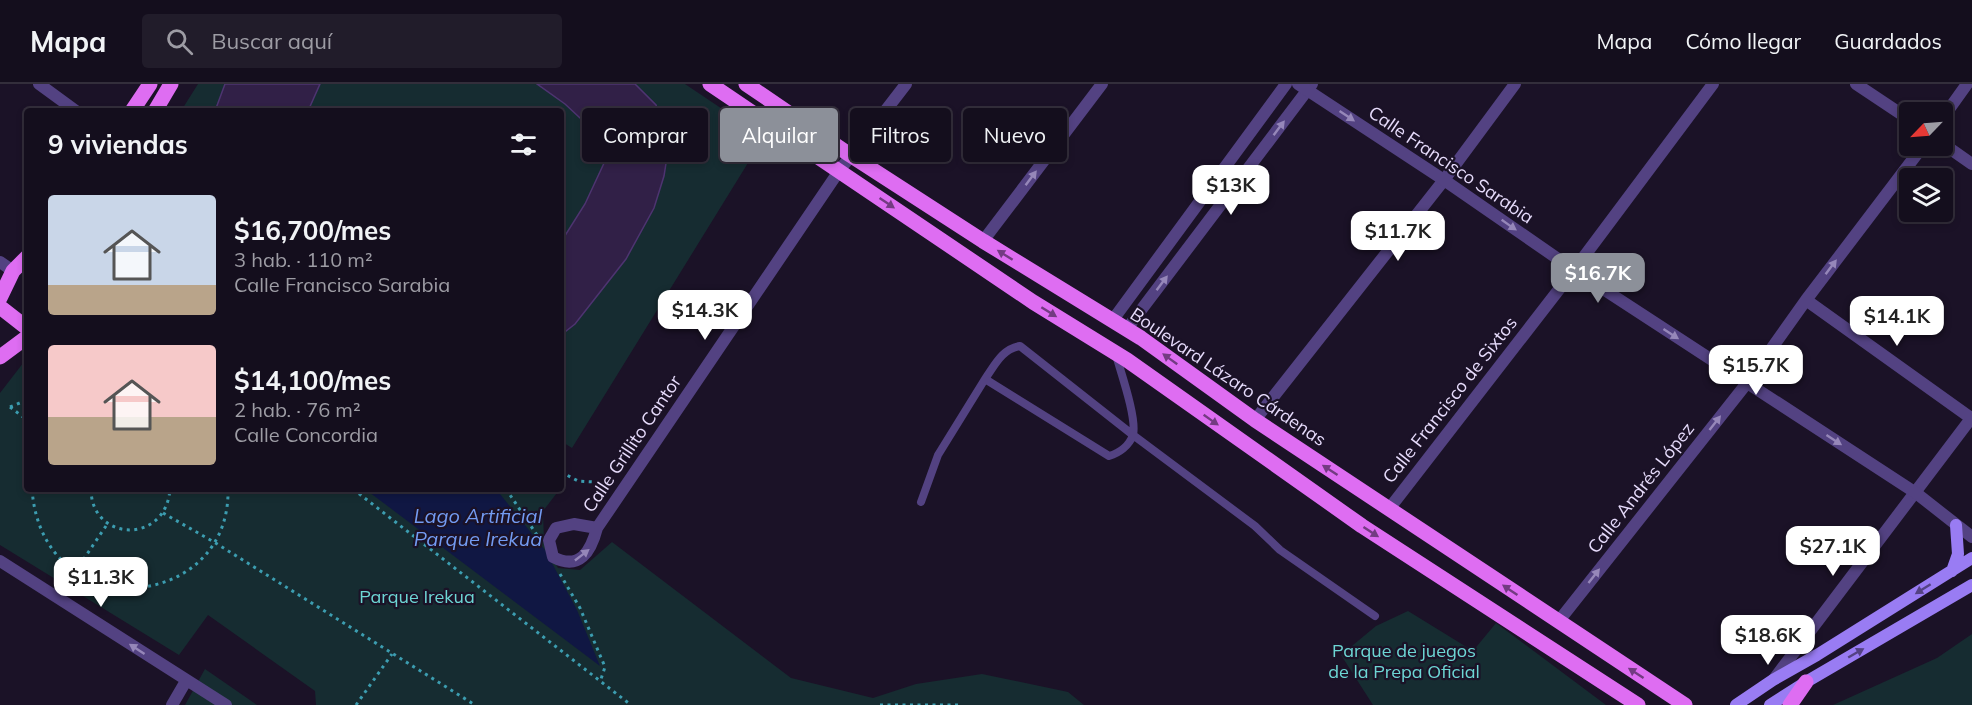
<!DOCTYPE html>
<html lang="es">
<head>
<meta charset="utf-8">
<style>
	body { margin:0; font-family:Mulish,sans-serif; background:#211c2a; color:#f1f3f6; height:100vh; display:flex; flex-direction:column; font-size:22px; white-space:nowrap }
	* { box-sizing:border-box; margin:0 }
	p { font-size:20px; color:#9d9ca4 }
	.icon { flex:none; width:33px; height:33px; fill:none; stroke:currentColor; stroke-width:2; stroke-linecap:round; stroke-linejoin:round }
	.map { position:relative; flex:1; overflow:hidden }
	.drawer { position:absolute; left:24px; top:24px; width:540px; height:384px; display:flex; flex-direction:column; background:#140e1d; border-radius:6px; box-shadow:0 3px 9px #0003,0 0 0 2px #332e3b }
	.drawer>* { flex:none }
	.top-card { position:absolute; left:582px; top:24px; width:570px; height:54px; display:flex; gap:12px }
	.needle { width:39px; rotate:245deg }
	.controls { position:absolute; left:1899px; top:18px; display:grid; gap:12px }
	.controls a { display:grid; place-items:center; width:54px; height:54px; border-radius:6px; background:#140e1d; box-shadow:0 3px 9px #0003,0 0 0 2px #332e3b; font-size:30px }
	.price { position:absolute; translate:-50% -51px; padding:0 14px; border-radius:12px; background:#fff; color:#222; font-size:20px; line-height:39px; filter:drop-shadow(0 2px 3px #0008) }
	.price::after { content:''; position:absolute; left:50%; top:36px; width:18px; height:14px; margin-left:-9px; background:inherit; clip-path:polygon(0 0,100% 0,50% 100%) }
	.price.active { background:#8c9099; color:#fff }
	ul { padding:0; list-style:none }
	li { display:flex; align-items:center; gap:18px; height:150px; padding:0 24px }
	li span { display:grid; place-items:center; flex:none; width:168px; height:120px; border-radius:6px; color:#555 }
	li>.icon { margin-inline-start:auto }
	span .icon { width:72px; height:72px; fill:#fffc; stroke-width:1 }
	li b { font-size:26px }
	h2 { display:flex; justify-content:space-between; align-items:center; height:72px; padding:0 24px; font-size:26px }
	.chip { padding:0 21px; border-radius:6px; background:#140e1d; box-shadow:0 3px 9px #0003,0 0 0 2px #332e3b; font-size:21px; line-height:54px }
	.chip.active { background:#8c9099; color:#fff }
	header { display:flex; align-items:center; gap:36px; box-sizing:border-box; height:84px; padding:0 30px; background:#140e1d; border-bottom:2px solid #332e3b }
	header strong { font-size:28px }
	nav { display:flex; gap:33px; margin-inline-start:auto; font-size:21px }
	.search { width:420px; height:54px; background:#211c2a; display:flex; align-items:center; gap:15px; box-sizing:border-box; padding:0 21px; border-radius:6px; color:#9d9ca4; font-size:22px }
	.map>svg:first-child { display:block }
	.green { fill:#162c31 }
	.water { fill:#101743 }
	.building { fill:#312047; stroke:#4e3471; stroke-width:1.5 }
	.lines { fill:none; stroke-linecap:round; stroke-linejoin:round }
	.path { stroke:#3c9db0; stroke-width:3; stroke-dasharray:3 4.5; stroke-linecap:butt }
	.service { stroke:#534282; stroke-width:8 }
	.minor { stroke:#534282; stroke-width:12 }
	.tertiary { stroke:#534282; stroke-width:12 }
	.secondary { stroke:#997cf3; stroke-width:12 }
	.primary { stroke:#de6df2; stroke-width:15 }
	.oneway { fill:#9687b9 }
	.oneway2 { fill:#733b82 }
	.oneway3 { fill:#544283 }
	.labels { text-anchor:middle; stroke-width:4.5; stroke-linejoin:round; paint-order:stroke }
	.street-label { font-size:18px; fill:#e7dcfc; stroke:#1b1227 }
	.park-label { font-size:18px; fill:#6dd6d4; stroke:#1b1227 }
	.water-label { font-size:20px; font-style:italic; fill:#739bf2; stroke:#1b1227 }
</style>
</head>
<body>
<header>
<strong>Mapa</strong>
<div class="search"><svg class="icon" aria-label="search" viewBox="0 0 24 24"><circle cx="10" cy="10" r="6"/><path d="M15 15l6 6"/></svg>Buscar aquí</div>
<nav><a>Mapa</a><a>Cómo llegar</a><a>Guardados</a></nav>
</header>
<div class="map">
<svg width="1972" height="621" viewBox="0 0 1972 621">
	<rect width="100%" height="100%" fill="#1b1227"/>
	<path class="green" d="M198 0H685L764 53 572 364 561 357V27H181Z
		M27 274V405H560L543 427 544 459 558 484 580 486 612 458 791 594 873 614 916 600 982 590 1068 608 1084 621H316L315 607 208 531 179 571 0 461V309Z
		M1408 527 1473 567 1496 539 1606 621H1373L1341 571 1376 542Z
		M1972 550V621H1833L1937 574Z
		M205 585 257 621H185Z"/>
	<path class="water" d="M365 405H496L545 466 577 526 600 582Z"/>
	<path class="building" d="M225 0H320L308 27H215Z
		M537 0H635L656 21 669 60 664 92 654 124 626 175 575 240 561 251V158L585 120 605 77 609 66 594 47 565 20Z"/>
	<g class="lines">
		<path class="path" d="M10 323 27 336
			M10 323 27 316
			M561 388 578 397 611 399
			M32 405C42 545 231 528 228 405
			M91 405C91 458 166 461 170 405
			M353 405 631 621
			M506 405 537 451
			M163 429 214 458 475 621
			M75 488 108 439
			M560 490 580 524 605 583 600 598
			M356 621 392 570
			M880 621H958"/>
		<path class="service" d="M985 295C995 281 1002 265 1020 262L1133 351 1255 442 1280 466 1375 532
			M921 418 938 371 985 295 1109 372C1119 369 1129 362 1133 351 1137 334 1121 289 1116 271"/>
		<path class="minor" d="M39 0 76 27
			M1856 0 1910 36
			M1942 35 1967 0
			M1942 59 1972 80
			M983 157 1102 0
			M0 178 13 187
			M1806 216 1971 334
			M1112 237 1286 0
			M1126 246 1312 0
			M1255 336 1444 96 1515 0
			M1389 425 1574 186 1713 0
			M597 444 574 440 556 444 549 456 553 473C580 487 591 467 597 444L839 87
			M0 477 226 621
			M1558 538 1747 299 1806 216 1923 62
			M1774 595 1972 333
			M172 621 186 597"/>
		<path class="tertiary" d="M1298 0 1444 96 1574 186 1916 409 1972 453
			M839 87 906 0"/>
		<path class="secondary" d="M1952 487 1958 470 1956 441
			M1736 621 1773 596 1817 571 1972 474
			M1770 621 1806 598 1972 501"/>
		<path class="primary" d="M710 0 1033 218 1127 276 1362 442 1638 621
			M746 0 850 71 983 157 1141 254 1255 336 1685 621
			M132 27 150 0
			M155 27 171 0
			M0 214 13 187 27 173
			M0 223 27 244
			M0 273 27 253
			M1790 621 1806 598"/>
	</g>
	<defs><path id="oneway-solid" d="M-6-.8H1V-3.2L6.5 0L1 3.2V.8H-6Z" transform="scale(1.5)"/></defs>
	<g class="oneway">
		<use href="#oneway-solid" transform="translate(1347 32) rotate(34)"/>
		<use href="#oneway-solid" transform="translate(1279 44) rotate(-53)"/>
		<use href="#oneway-solid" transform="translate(1031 94) rotate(-53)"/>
		<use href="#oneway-solid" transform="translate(1509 141) rotate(35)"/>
		<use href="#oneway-solid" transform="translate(1831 183) rotate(-53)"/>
		<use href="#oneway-solid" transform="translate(1162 199) rotate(-53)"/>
		<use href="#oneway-solid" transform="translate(1671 250) rotate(33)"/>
		<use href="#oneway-solid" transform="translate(1715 339) rotate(-52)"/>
		<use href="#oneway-solid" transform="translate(1834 356) rotate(33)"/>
		<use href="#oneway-solid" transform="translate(582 471) rotate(-38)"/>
		<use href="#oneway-solid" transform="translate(1594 492) rotate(-52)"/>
		<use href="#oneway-solid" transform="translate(137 565) rotate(-147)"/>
	</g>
	<g class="oneway2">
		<use href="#oneway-solid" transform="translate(887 119) rotate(34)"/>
		<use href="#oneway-solid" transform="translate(1005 171) rotate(-148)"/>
		<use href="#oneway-solid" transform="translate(1049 228) rotate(32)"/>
		<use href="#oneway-solid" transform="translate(1170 275) rotate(-144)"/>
		<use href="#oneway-solid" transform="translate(1211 336) rotate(35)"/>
		<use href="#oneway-solid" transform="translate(1330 386) rotate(-147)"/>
		<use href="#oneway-solid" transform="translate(1371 448) rotate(33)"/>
		<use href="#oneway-solid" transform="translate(1510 506) rotate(-146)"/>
		<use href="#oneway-solid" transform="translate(1636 589) rotate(-147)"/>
	</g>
	<g class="oneway3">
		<use href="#oneway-solid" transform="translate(1923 505) rotate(148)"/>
		<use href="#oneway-solid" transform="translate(1856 569) rotate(-30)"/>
	</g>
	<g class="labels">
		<g class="street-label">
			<text transform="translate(1451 81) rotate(34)" y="6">Calle Francisco Sarabia</text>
			<text transform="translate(1228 293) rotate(34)" y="6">Boulevard Lázaro Cárdenas</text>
			<text transform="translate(1450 316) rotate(-52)" y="6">Calle Francisco de Sixtos</text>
			<text transform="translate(632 360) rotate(-56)" y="6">Calle Grillito Cantor</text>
			<text transform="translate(1641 404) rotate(-52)" y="6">Calle Andrés López</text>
		</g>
		<g class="park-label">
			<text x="417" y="519">Parque Irekua</text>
			<text x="1404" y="573">Parque de juegos<tspan x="1404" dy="21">de la Prepa Oficial</tspan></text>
		</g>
		<g class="water-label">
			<text x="478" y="439">Lago Artificial<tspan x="478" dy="23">Parque Irekua</tspan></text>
		</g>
	</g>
</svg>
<div class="controls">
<a><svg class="needle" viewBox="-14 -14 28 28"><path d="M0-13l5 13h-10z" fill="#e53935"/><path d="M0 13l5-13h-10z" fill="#9d9ca4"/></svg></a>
<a><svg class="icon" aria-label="layers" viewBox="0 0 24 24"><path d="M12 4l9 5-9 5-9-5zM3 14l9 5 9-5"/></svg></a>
</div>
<b class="price" style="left:1231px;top:132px">$13K</b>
<b class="price" style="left:1398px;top:178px">$11.7K</b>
<b class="price active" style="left:1598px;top:220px">$16.7K</b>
<b class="price" style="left:705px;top:257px">$14.3K</b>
<b class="price" style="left:1897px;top:263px">$14.1K</b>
<b class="price" style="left:1756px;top:312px">$15.7K</b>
<b class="price" style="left:1833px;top:493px">$27.1K</b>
<b class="price" style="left:101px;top:524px">$11.3K</b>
<b class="price" style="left:1768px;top:582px">$18.6K</b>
<div class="top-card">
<a class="chip">Comprar</a>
<a class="chip active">Alquilar</a>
<a class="chip">Filtros</a>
<a class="chip">Nuevo</a>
</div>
<section class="drawer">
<h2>9 viviendas<svg class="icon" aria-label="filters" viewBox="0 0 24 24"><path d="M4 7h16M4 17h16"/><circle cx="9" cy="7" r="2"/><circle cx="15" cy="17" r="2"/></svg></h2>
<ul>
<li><span style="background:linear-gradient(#c9d6e8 75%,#b9a48a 0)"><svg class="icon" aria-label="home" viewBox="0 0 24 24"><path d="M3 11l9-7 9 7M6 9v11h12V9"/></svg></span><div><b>$16,700/mes</b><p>3 hab. · 110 m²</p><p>Calle Francisco Sarabia</p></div></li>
<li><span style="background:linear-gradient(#f6c9c9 60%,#b9a48a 0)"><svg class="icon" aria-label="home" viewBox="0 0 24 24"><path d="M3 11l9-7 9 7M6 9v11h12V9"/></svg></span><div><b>$14,100/mes</b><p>2 hab. · 76 m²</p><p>Calle Concordia</p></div></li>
</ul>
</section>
</div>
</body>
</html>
